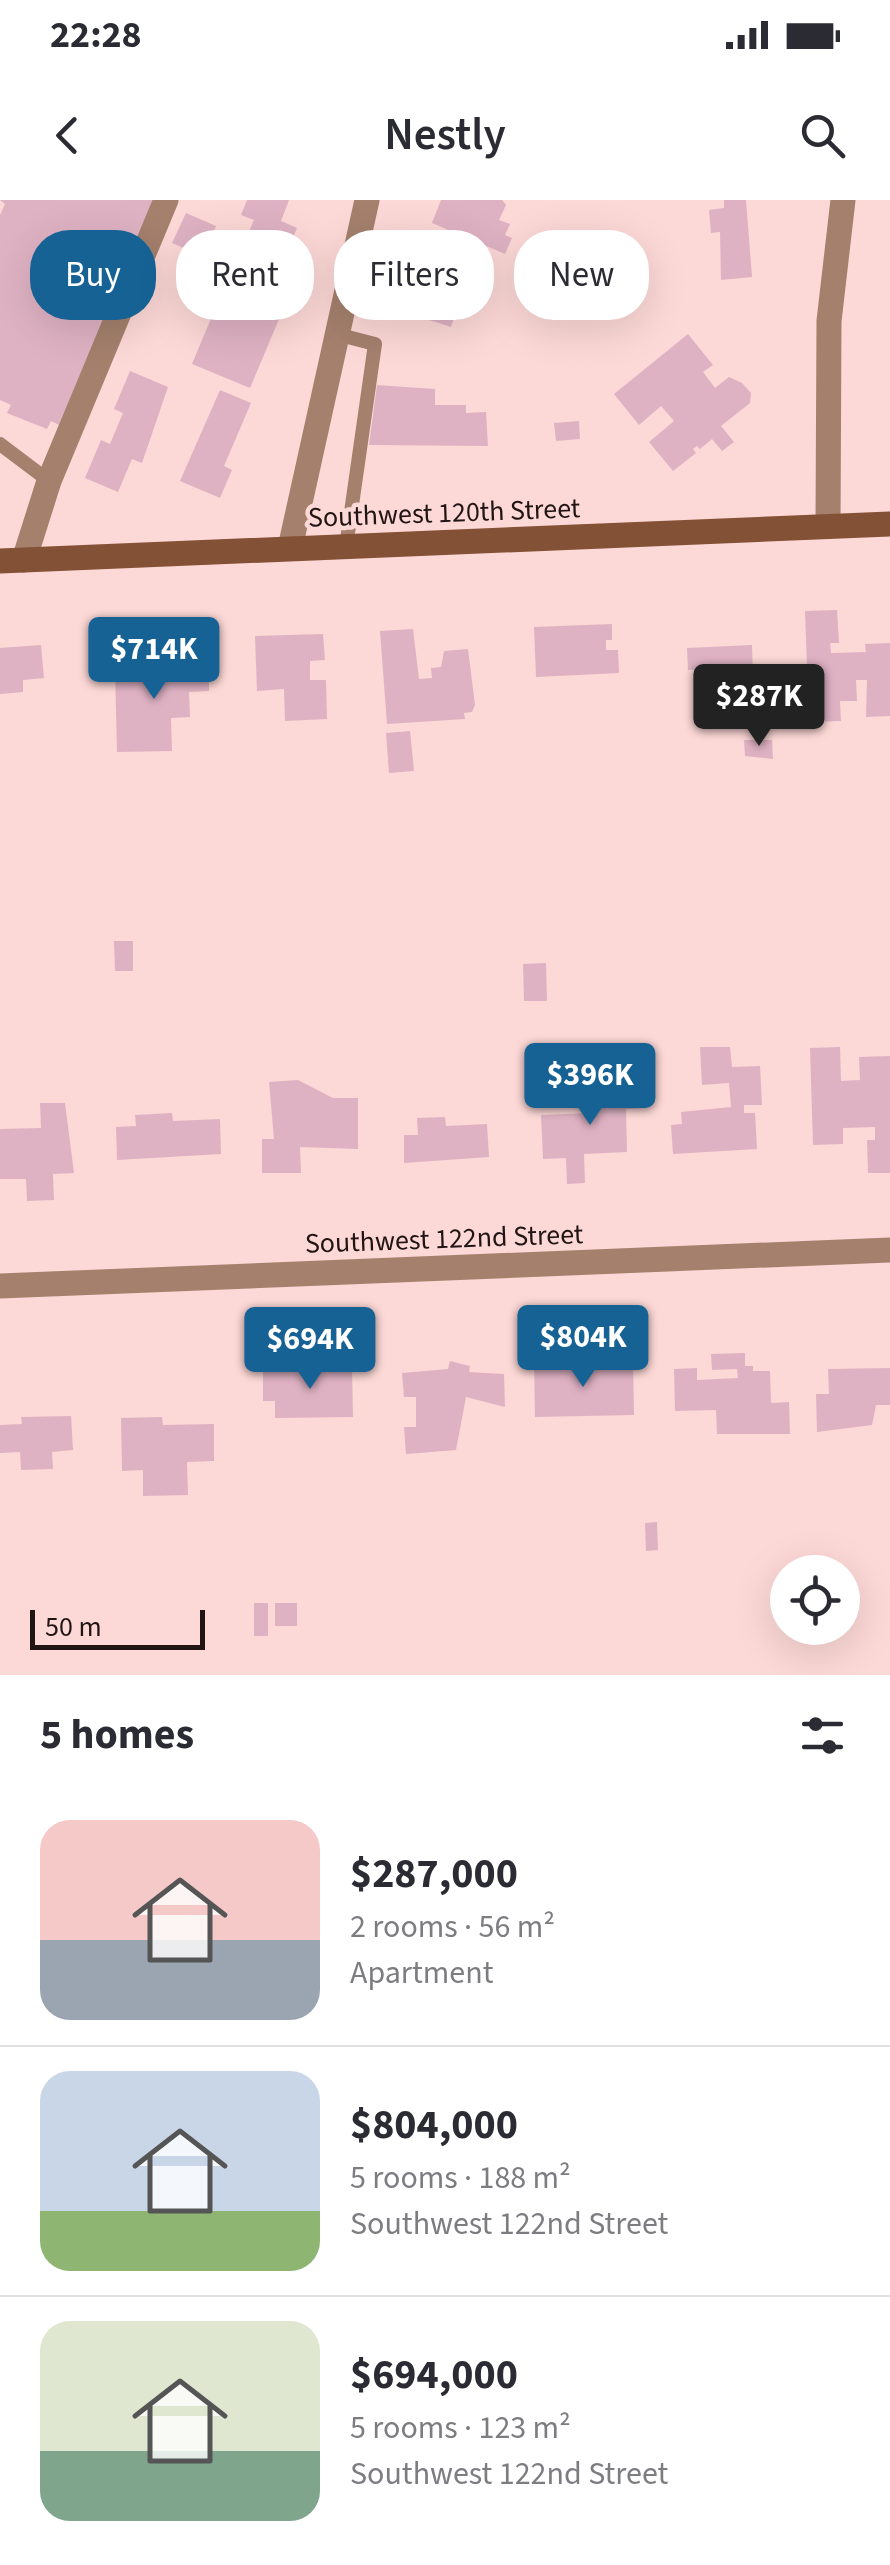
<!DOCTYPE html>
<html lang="en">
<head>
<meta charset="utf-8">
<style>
	body { margin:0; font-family:"Source Sans 3",sans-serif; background:#f2f2f3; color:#2b2b33; height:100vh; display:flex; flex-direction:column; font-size:38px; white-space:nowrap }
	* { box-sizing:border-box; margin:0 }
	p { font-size:32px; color:#7c7c81 }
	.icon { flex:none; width:55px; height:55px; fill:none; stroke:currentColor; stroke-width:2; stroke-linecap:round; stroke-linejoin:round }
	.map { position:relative; height:1475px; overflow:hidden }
	.drawer { display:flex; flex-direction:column; background:#fff; flex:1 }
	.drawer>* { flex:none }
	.guide { position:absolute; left:30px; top:30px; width:830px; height:90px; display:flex; gap:20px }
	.buttons { position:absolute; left:770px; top:1355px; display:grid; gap:20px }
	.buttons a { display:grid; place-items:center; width:90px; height:90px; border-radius:50%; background:#fff; box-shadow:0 10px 40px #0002; font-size:50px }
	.scale { position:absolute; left:30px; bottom:25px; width:175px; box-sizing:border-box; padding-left:10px; border:5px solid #211514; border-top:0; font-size:28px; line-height:35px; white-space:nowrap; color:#211514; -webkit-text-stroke:8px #fcd8d6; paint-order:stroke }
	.price { position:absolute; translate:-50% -85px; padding:0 22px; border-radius:10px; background:#166295; color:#fff; font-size:32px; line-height:65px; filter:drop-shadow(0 2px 5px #0008) }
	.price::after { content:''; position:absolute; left:50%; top:60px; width:30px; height:22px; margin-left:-15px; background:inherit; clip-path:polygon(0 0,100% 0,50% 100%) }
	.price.on { background:#222; color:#fff }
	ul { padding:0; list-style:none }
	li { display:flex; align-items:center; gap:30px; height:250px; padding:0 40px }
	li+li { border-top:2px solid #e1e1e2 }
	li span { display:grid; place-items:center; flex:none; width:280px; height:200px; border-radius:30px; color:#555 }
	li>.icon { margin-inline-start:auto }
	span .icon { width:120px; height:120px; fill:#fffc; stroke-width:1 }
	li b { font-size:42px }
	h2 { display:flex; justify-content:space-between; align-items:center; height:120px; padding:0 40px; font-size:42px }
	.chip { padding:0 35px; border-radius:40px; background:#fff; box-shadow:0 10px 40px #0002; font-size:35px; line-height:90px }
	.chip.on { background:#166295; color:#fff }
	.status { display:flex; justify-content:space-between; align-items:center; height:70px; padding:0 50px; background:#fff; direction:ltr }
	.status svg { height:28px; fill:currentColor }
	header { display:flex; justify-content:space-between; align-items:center; height:130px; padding:0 40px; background:#fff; font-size:45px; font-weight:600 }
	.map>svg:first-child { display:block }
	.building { fill:#dfb2c3 }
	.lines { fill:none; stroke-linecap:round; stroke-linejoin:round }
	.lane { stroke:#a4806d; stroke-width:14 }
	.street { stroke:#a4806d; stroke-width:25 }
	.secondary { stroke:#835135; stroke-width:25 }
	.labels { text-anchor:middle; stroke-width:9; stroke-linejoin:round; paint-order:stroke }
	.street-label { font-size:28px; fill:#211514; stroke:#fcd8d6 }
</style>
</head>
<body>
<div class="status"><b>22:28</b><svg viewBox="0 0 49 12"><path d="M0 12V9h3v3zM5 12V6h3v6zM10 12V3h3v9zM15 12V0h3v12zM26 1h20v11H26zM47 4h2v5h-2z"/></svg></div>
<header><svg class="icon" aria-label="back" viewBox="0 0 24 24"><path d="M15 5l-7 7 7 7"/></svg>Nestly<svg class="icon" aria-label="search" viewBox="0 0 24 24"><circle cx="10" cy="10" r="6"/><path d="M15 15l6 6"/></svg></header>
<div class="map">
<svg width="890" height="1475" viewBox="0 0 890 1475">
	<rect width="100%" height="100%" fill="#fcd8d6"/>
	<path class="building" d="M0 0H153L59 225 51 221 47 229 7 213 11 205 0 200V15L5 4Z
		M247 0H289L281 21 297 28 287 52 303 59 289 92 233 68 254 20 241 15Z
		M441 0H502L506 5 499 20 510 24 505 35 512 38 505 54 432 23Z
		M724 0H746L752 77 721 80 720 32 711 33 709 10 724 8Z
		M186 13 216 26 203 56 172 43Z
		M423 44 473 60 451 127 401 111Z
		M227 80 285 105 250 188 192 164Z
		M688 134 713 165 703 172 715 188 729 177 742 183 751 193 750 203 721 226 734 242 722 251 712 239 700 249 697 246 693 249 696 253 673 271 649 242 674 221 661 206 639 225 614 194Z
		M130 171 168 187 142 263 132 259 118 292 85 278 101 240 110 244 123 213 114 209Z
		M377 185 435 189V205H466V213L486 212 488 246 369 245Z
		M220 190 251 203 224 266 232 270 220 298 180 281Z
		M579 221 580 239 556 241 554 223Z
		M837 410 839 443H830L831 453 866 452 865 444 890 443V516L866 517 867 480H856L857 501H840L841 521 809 522 805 411Z
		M612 424V440H606V450H618L619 473 536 477 534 427Z
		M413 429 419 479 432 478 431 468 441 467 444 451 468 449 475 505 472 512 464 513 465 519 387 524 380 431Z
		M323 434 325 460 310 461V480H326L327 519 285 521 284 489 257 491 255 436Z
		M41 445 44 478 23 480V492L0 494V448Z
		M752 445 753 475 708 477V469L688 470 687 448Z
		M159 457 160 466 209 464V491L189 492 190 517 171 518 172 551 117 552 115 469H127V458Z
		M410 531 414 571 389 573 386 533Z
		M744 540H772L773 559 745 556Z
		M114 741H133V771H115Z
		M546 763 547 801H524L523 764Z
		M700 847H730L732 867 760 866 762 905H744V913H755L757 949 673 954 671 925 682 924 681 912 731 907 729 883 702 885Z
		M840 847 841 881 860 880 859 857 890 856V973H868L867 940H875V927L843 928V944L813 945 810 848Z
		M604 877 605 889 643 887V908L626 909 627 952 584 954 585 983 567 984 566 958 543 959 541 915 591 913 590 878Z
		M298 880 333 898H358V949L300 947 301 973H262V939H274L269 882Z
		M40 903H65L74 973 53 974 54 1000 27 1001 26 979H0V929L41 928Z
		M172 913 173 921 220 919 221 954 117 960 116 927 136 926 135 915Z
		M445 917 446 926 487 924 489 957 404 963V935H418L417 918Z
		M745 1153V1166H753V1171H770L771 1203 789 1202 790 1234H717L716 1210 675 1211 674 1169 697 1168V1180L738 1178 737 1169 712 1170 711 1154Z
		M556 1159V1169L610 1168 609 1162H633L634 1215 535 1217 534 1160Z
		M450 1161 470 1166 469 1172 504 1174 505 1207 466 1197 456 1250 406 1254 404 1227H416V1197H404L402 1173 448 1169Z
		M352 1167 353 1217 275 1218V1201H263V1170Z
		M890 1168V1205H876L872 1225 817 1232 816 1194H829L828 1169Z
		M71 1216 73 1250 52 1252 53 1269 21 1270 20 1252 0 1253V1225L22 1224 21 1217Z
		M162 1217 163 1225 214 1224V1261L187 1262 188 1295 143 1296V1270L122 1271 121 1218Z
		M657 1322 658 1350 646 1351 645 1323Z
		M254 1403H268V1436H254Z
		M275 1403H297V1426H275Z"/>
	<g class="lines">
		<path class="lane" d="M336 134 375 144 346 347
			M0 244 49 281"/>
		<path class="street" d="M828 326 829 121 843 0
			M290 348 367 0
			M24 360 49 281 166 0
			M0 1086 890 1050"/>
		<path class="secondary" d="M0 361 890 324"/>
	</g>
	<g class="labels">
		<g class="street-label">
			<text transform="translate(444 312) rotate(-2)" y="10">Southwest 120th Street</text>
			<text transform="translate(444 1038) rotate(-2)" y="10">Southwest 122nd Street</text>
		</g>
	</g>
</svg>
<div class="buttons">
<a><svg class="icon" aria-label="locate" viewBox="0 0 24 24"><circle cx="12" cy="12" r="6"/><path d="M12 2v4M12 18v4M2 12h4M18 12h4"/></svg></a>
</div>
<div class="scale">50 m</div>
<b class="price" style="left:154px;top:502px">$714K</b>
<b class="price on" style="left:759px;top:549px">$287K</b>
<b class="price" style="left:590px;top:928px">$396K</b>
<b class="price" style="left:583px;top:1190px">$804K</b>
<b class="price" style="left:310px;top:1192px">$694K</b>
<div class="guide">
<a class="chip on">Buy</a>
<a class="chip">Rent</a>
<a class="chip">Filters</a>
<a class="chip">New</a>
</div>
</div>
<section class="drawer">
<h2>5 homes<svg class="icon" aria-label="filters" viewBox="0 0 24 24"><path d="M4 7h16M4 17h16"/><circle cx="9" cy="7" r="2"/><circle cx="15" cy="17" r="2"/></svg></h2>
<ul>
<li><span style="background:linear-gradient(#f6c9c9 60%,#9aa5b1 0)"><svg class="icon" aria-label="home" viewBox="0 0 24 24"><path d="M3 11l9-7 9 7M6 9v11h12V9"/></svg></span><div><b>$287,000</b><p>2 rooms · 56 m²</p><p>Apartment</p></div></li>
<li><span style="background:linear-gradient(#c9d6e8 70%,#8fb573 0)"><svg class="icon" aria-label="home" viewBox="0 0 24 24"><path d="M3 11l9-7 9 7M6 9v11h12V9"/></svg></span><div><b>$804,000</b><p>5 rooms · 188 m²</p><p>Southwest 122nd Street</p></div></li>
<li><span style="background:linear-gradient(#dfe7d0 65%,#7fa58c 0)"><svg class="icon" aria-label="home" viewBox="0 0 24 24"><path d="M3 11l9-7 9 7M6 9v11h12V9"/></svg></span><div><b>$694,000</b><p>5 rooms · 123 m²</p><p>Southwest 122nd Street</p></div></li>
</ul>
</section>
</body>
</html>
